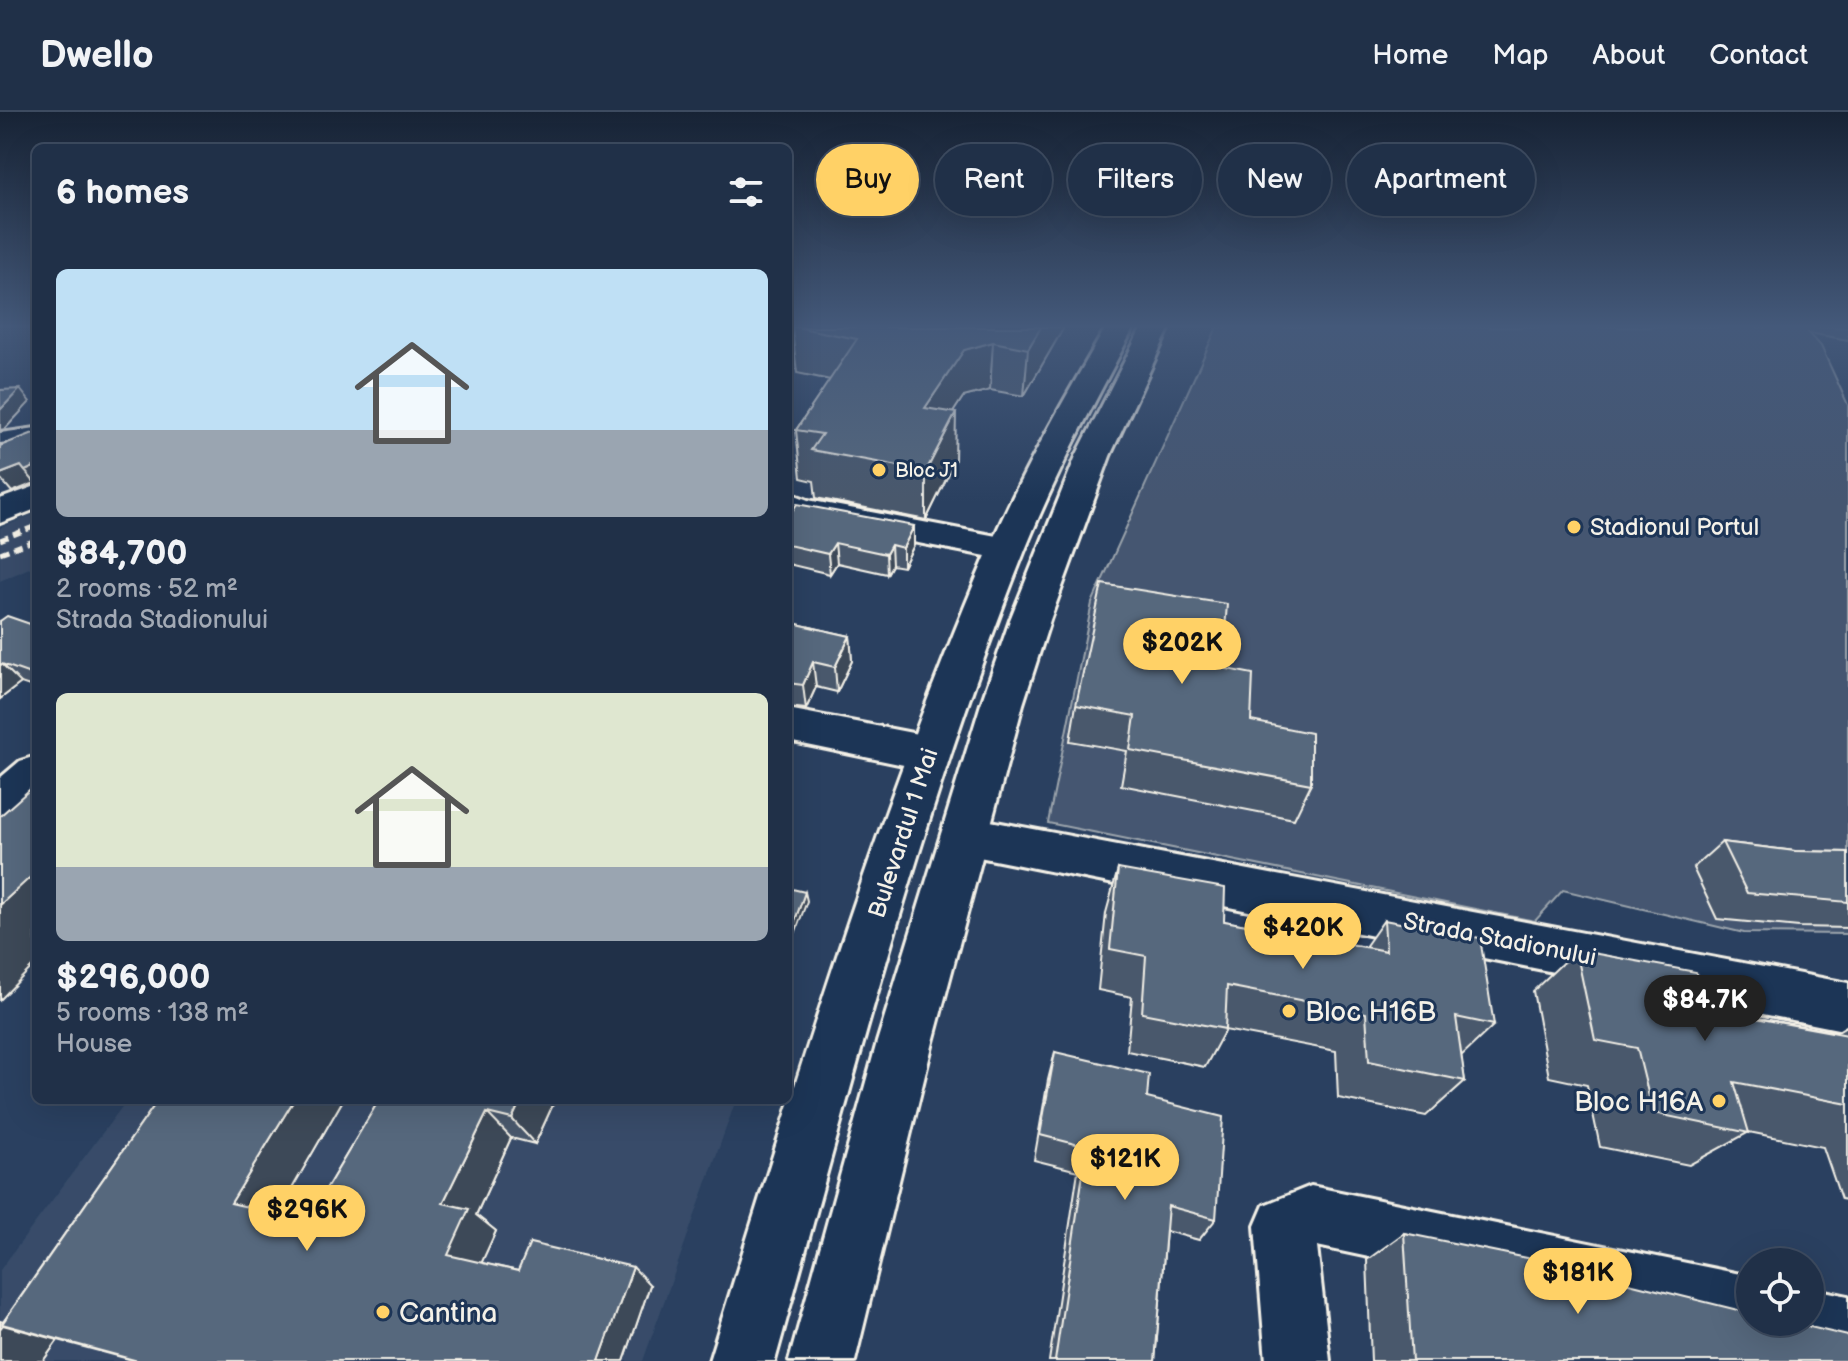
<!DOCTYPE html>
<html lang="en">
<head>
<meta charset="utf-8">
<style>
	body { margin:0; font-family:"Balsamiq Sans",sans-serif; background:#28384f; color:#f1f3f6; height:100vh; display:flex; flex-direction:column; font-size:30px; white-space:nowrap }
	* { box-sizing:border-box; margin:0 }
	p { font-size:26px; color:#a2a9b4 }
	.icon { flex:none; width:44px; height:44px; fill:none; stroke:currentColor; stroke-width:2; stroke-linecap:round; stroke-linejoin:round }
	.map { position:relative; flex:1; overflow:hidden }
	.side { position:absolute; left:32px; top:32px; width:760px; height:960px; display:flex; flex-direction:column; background:#203048; border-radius:12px; box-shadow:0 8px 32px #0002,0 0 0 2px #3d4b60 }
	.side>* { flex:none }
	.guide { position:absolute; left:816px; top:32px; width:760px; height:72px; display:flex; gap:16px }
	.buttons { position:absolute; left:1736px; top:1136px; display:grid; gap:16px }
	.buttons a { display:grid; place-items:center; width:88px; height:88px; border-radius:50%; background:#203048; box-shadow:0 8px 32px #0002,0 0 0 2px #3d4b60; font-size:40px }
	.price { position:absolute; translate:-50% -68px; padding:0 18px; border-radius:28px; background:#ffd166; color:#111; font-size:26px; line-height:52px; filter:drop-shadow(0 2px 4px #0008) }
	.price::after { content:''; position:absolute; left:50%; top:48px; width:24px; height:18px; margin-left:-12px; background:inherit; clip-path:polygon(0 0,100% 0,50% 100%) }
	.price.selected { background:#222; color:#fff }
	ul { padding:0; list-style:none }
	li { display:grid; align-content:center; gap:16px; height:424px; padding:0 24px }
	li span { display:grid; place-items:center; height:248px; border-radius:12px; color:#555 }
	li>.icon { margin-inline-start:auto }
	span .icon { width:144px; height:144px; fill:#fffc; stroke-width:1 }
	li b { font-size:34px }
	h2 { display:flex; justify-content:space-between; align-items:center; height:96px; padding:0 24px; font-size:34px }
	.chip { padding:0 28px; border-radius:36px; background:#203048; box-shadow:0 8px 32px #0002,0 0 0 2px #3d4b60; font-size:28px; line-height:72px }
	.chip.selected { background:#ffd166; color:#111 }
	header { display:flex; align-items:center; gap:48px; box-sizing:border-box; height:112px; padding:0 40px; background:#203048; border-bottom:2px solid #3d4b60 }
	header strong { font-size:38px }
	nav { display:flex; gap:44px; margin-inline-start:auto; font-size:28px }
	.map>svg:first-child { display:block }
	.built { fill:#374c69 }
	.green { fill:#445771; stroke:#9ca4ac; stroke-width:2 }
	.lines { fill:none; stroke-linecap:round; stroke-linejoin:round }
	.lane-casing { stroke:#f4f1e8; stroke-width:6 }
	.street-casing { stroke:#f4f1e8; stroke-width:6 }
	.secondary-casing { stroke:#f4f1e8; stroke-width:6 }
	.primary-casing { stroke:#f4f1e8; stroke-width:6 }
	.lane { fill:#1d3557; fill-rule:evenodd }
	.street { fill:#1d3557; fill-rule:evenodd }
	.secondary { fill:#1d3557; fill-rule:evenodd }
	.primary { fill:#1d3557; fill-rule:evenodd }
	.rail { stroke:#f4f1e8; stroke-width:5; stroke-dasharray:9 5; stroke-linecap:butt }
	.wall { fill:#4a596c; stroke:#f4f1e8; stroke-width:2 }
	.shaded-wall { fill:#3c4858; stroke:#f4f1e8; stroke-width:2 }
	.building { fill:#56677d; stroke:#f4f1e8; stroke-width:2 }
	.poi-dot { fill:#ffd166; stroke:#1d3557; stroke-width:3 }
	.labels { text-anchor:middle; stroke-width:6; stroke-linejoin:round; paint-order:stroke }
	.far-poi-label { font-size:20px; fill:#f4f1e8; stroke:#1d3557; text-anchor:start }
	.poi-label { font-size:24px; fill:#f4f1e8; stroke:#1d3557; text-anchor:start }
	.street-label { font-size:24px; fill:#f4f1e8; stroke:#1d3557 }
	.near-poi-label { font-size:28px; fill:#f4f1e8; stroke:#1d3557; text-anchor:start }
</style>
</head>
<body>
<header>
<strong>Dwello</strong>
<nav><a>Home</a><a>Map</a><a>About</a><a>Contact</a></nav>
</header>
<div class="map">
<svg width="1848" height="1249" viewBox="0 0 1848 1249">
	<rect width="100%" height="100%" fill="#2a4060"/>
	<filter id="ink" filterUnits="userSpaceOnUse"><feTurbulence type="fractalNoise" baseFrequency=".0125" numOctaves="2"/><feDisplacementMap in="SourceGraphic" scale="16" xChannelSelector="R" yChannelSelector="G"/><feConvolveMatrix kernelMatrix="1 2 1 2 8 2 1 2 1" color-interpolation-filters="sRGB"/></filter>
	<g filter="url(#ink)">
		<path class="built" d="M36 401V453L0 469V416Z
			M127 988H736L643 1249H0V1158Z"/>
		<path class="green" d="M1217 215H1848V228L1809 221 1821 234 1848 293V822L1744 821 1563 778 1535 809 1048 711 1092 491Z"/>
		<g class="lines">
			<g class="lane-casing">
				<path id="lane" d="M36 316V326L0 331V321Z"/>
			</g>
			<g class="street-casing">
				<path id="street" d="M36 374V397L0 411V387Z
					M788 380 808 388 1007 426 1020 429 1025 437 1020 445 1007 448 798 408 788 405Z
					M788 597 928 624 943 629 949 641 943 653 928 658 788 629Z
					M964 704 1848 871V919L964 742 948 736 941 723 948 710Z
					M1311 1074 1750 1164V1210H1775L1772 1217 1750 1226 1317 1134 1330 1249H1266L1255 1114 1264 1093Z
					M1810 1176 1848 1184V1246L1810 1238 1788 1229 1780 1210H1810Z"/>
			</g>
			<g class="secondary-casing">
				<path id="secondary" d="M36 644V689L16 706 0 712V666L20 649Z"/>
			</g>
			<g class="primary-casing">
				<path id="primary" d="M1106 215H1134C1096 288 1056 361 1025 438 920 701 851 977 775 1249H709C794 977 875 702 988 439 1021 361 1064 288 1106 215Z
					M1142 215H1170L1110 344 1050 508 1023 592 933 930 855 1249H789L877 930 981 592 1010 508 1076 344Z"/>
			</g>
			<use href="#lane" class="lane"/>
			<use href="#street" class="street"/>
			<use href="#secondary" class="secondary"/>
			<use href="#primary" class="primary"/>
			<path class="rail" d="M0 428 36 414
				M0 441 36 428"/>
		</g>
		<path class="wall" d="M792 215H1064L1024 284 990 278 963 285 953 300 955 349 926 408 816 386 814 369 801 366 796 318 830 268 797 261Z
			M788 405 914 414V433L903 455 892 453 887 462 837 451 830 462 788 452Z
			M0 509 36 514V576L21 571 0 587Z
			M788 510 850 524 852 549 837 580 816 575 806 597 788 595Z
			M1222 556 1251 609 1311 672 1294 707 1121 673 1127 639 1070 629 1076 593Z
			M1722 730 1795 739 1848 740V816L1799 815 1717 807 1693 756Z
			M1118 757 1224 809 1365 835 1384 808 1494 913 1461 944 1465 969 1426 1004 1338 986 1336 939 1225 918 1205 955 1127 939 1132 885 1098 878 1106 801Z
			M1576 838 1707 897 1836 920 1848 913V1088L1841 1087 1823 1035 1749 1020 1689 1053 1600 1035 1587 973 1549 965 1533 879Z
			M1055 940 1147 986 1216 1107 1199 1128 1166 1119 1155 1249H1049L1078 1059 1034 1048 1048 968Z
			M158 988H343L277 1102 307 1109 379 988H555L535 1032 511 1026 476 1103 496 1119 481 1151 518 1159 650 1173 624 1249H136L58 1228 43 1249H0V1209L3 1210Z
			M1404 1121 1848 1249H1371L1367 1148Z"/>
		<path class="shaded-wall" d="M1041 215H1064L1024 284 1028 237Z
			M993 230 990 278 963 285 925 344V296L964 238Z
			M20 277 30 290 5 317 0 318V298Z
			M956 301 955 349 926 408V359Z
			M21 354 35 371 12 380 0 366V362Z
			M36 354V372L25 359Z
			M914 414V433L903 455V436Z
			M835 431 837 451 830 462 828 442Z
			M891 433 892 453 887 462 886 442Z
			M850 524 852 549 837 580 835 555Z
			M813 550 816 575 806 597 803 573Z
			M2 552 21 571 0 587V553Z
			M788 617 791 633 788 638Z
			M35 760 36 851 0 888V793Z
			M805 780 807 789 789 838 788 828Z
			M294 988H343L271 1113 231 1091Z
			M521 988H555L535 1032 512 1007Z
			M487 1001 511 1026 476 1103 496 1119 476 1163 448 1143 443 1091Z
			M633 1155 650 1173 624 1249H599Z
			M3 1213 58 1228 43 1249H0V1217Z"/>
		<path class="building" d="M796 215H1041L1028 237 993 230 964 238 925 296 956 301 926 359 811 338 822 322 796 318 857 227Z
			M20 277 0 298V278Z
			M36 320V354L25 359 21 354 0 362V334Z
			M797 392 914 414 903 436 891 433 886 442 835 431 828 442 788 433V405Z
			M1102 472 1227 492 1222 556 1253 562 1251 609 1311 621V672L1130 638 1135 604 1076 593Z
			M7 504 36 514V564L2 552 0 553V509Z
			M788 510 850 524 835 555 813 550 803 573 788 571Z
			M36 672V760L0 793V704Z
			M1722 730 1795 739 1848 740V790L1747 781Z
			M1118 757 1225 776 1224 809 1386 839 1384 808 1480 826 1494 913 1456 905 1465 969 1369 949 1366 901 1227 874 1225 917 1142 901 1146 844 1110 837Z
			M788 776 805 780 788 828Z
			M1576 838 1696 860 1707 897 1848 923V992L1734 970 1749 1021 1653 1001 1637 936 1595 928Z
			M1055 940 1149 962 1147 986 1223 1005 1216 1107 1168 1094 1155 1249H1055L1087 1035 1040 1023Z
			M158 988H294L231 1091 307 1109 379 988H521L512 1007 487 1001 443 1091 469 1097 448 1143 518 1159 530 1131 633 1155 599 1249H138L2 1212Z
			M1404 1121 1532 1147 1750 1201V1210H1789L1848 1224V1249H1412Z"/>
	</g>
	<linearGradient id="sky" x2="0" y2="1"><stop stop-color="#172335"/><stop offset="0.55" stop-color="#44597a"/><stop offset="1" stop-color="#44597a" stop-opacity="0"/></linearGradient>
	<rect width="1848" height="390" fill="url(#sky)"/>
	<g class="poi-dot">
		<circle cx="879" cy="358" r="8"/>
		<circle cx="1574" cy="415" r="8"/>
		<circle cx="1289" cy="899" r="8"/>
		<circle cx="1719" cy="989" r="8"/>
		<circle cx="383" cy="1200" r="8"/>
	</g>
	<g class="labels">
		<g class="far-poi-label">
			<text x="895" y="365">Bloc J1</text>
		</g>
		<g class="poi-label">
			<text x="1590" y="423">Stadionul Portul</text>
		</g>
		<g class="street-label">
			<text transform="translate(903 721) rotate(-72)" y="8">Bulevardul 1 Mai</text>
			<text transform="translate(1500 827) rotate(11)" y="8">Strada Stadionului</text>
		</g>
		<g class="near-poi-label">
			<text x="1305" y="909">Bloc H16B</text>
			<text x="1703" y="999" text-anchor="end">Bloc H16A</text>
			<text x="399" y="1210">Cantina</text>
		</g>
	</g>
</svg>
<div class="buttons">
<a><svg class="icon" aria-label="locate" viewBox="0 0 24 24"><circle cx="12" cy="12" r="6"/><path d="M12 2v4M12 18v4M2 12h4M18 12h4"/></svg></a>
</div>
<b class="price" style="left:1182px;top:574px">$202K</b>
<b class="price" style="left:1303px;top:859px">$420K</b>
<b class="price selected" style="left:1705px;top:931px">$84.7K</b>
<b class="price" style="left:1125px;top:1090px">$121K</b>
<b class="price" style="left:307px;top:1141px">$296K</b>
<b class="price" style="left:1578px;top:1204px">$181K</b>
<div class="guide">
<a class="chip selected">Buy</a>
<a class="chip">Rent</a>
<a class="chip">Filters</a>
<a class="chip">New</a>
<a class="chip">Apartment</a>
</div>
<section class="side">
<h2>6 homes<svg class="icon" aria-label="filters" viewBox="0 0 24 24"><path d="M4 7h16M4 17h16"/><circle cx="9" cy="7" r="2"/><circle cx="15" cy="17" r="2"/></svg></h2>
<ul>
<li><span style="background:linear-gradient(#bfe0f5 65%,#9aa5b1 0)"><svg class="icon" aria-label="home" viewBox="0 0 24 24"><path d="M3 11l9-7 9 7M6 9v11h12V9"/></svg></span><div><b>$84,700</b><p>2 rooms · 52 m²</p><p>Strada Stadionului</p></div></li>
<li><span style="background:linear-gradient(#dfe7d0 70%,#9aa5b1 0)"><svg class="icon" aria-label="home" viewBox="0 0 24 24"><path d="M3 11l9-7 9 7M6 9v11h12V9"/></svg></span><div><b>$296,000</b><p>5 rooms · 138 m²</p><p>House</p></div></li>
</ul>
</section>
</div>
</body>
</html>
